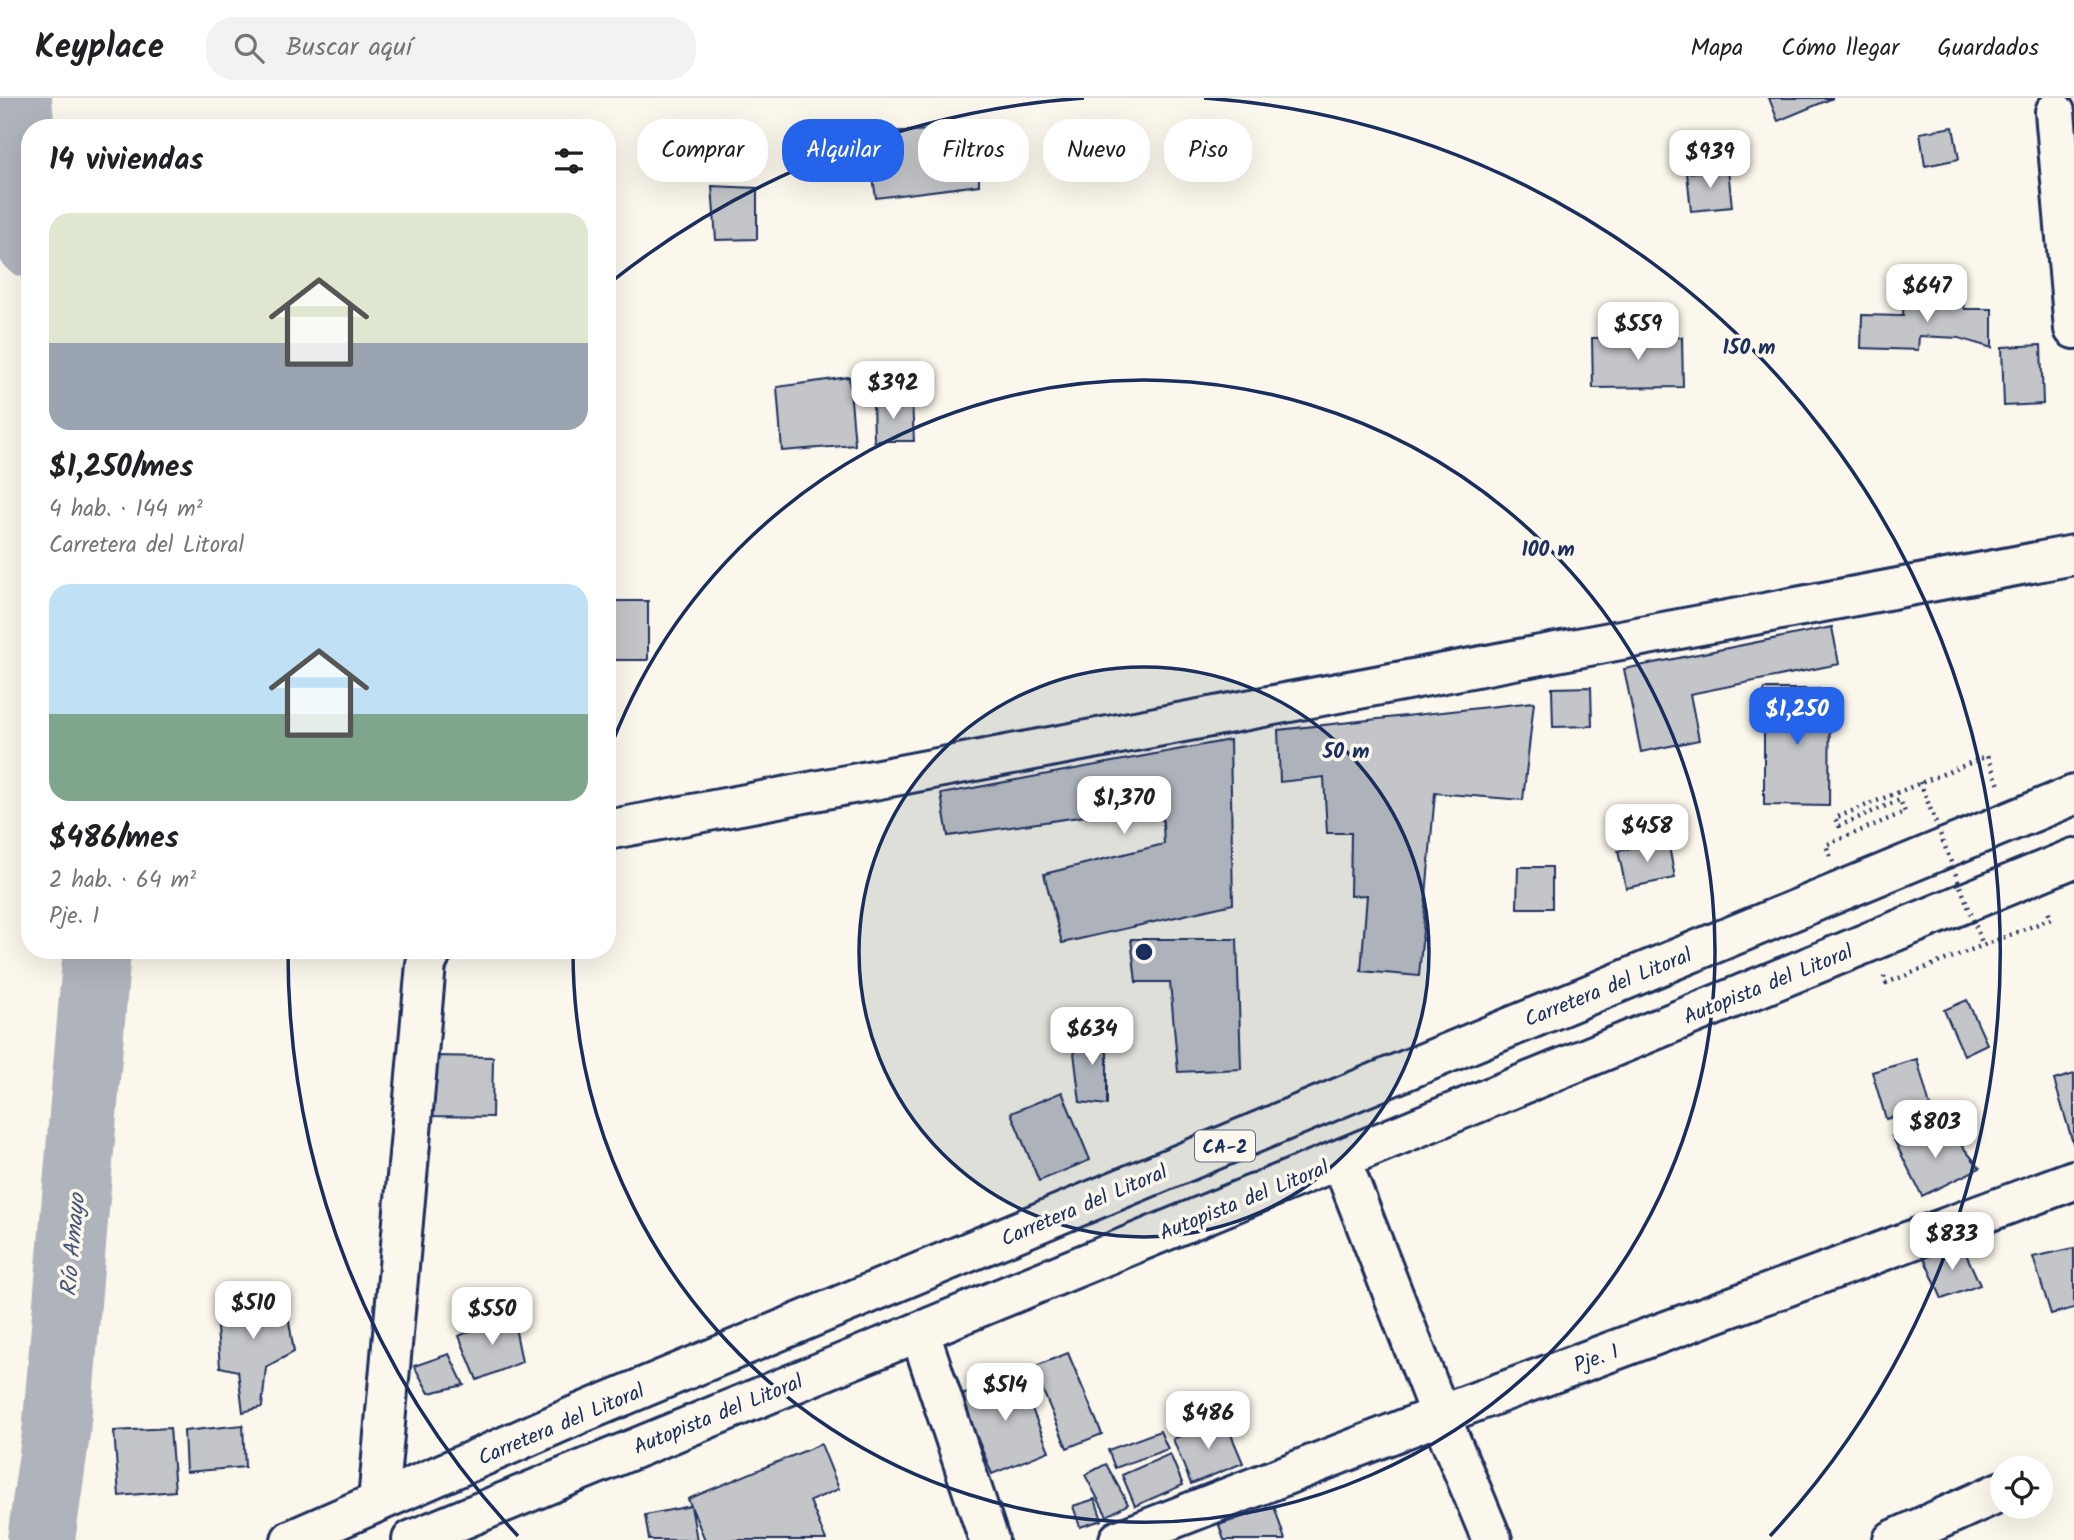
<!DOCTYPE html>
<html lang="es">
<head>
<meta charset="utf-8">
<style>
	body { margin:0; font-family:Kalam,sans-serif; background:#f2f2f2; color:#202124; height:100vh; display:flex; flex-direction:column; font-size:26px; white-space:nowrap }
	* { box-sizing:border-box; margin:0 }
	p { font-size:23px; color:#757577 }
	.icon { flex:none; width:38px; height:38px; fill:none; stroke:currentColor; stroke-width:2; stroke-linecap:round; stroke-linejoin:round }
	.map { position:relative; flex:1; overflow:hidden }
	.side { position:absolute; left:21px; top:21px; width:595px; height:840px; display:flex; flex-direction:column; background:#fff; border-radius:28px; box-shadow:0 7px 28px #0002 }
	.side>* { flex:none }
	.guide { position:absolute; left:637px; top:21px; width:665px; height:63px; display:flex; gap:14px }
	.tools { position:absolute; left:1990px; top:1358px; display:grid; gap:14px }
	.tools a { display:grid; place-items:center; width:63px; height:63px; border-radius:50%; background:#fff; box-shadow:0 7px 28px #0002; font-size:35px }
	.price { position:absolute; translate:-50% -60px; padding:0 16px; border-radius:14px; background:#fff; color:#222; font-size:23px; line-height:46px; filter:drop-shadow(0 2px 4px #0008) }
	.price::after { content:''; position:absolute; left:50%; top:42px; width:21px; height:16px; margin-left:-10px; background:inherit; clip-path:polygon(0 0,100% 0,50% 100%) }
	.price.current { background:#2563eb; color:#fff }
	ul { padding:0; list-style:none }
	li { display:grid; align-content:center; gap:14px; height:371px; padding:0 28px }
	li span { display:grid; place-items:center; height:217px; border-radius:21px; color:#555 }
	li>.icon { margin-inline-start:auto }
	span .icon { width:126px; height:126px; fill:#fffc; stroke-width:1 }
	li b { font-size:30px }
	h2 { display:flex; justify-content:space-between; align-items:center; height:84px; padding:0 28px; font-size:30px }
	.tag { padding:0 24px; border-radius:28px; background:#fff; box-shadow:0 7px 28px #0002; font-size:24px; line-height:63px }
	.tag.current { background:#2563eb; color:#fff }
	header { display:flex; align-items:center; gap:42px; box-sizing:border-box; height:98px; padding:0 35px; background:#fff; border-bottom:2px solid #e0e0e0 }
	header strong { font-size:33px }
	nav { display:flex; gap:38px; margin-inline-start:auto; font-size:24px }
	.search { width:490px; height:63px; background:#f2f2f2; display:flex; align-items:center; gap:18px; box-sizing:border-box; padding:0 24px; border-radius:28px; color:#757577; font-size:26px }
	.map>svg:first-child { display:block }
	.lines { fill:none; stroke-linecap:round; stroke-linejoin:round }
	.river { stroke:#afb3bb; stroke-width:68 }
	.building { fill:#c3c5c9; stroke:#1b2f5e; stroke-width:2 }
	.minor-casing { stroke:#1b2f5e; stroke-width:44 }
	.tertiary-casing { stroke:#1b2f5e; stroke-width:44 }
	.primary-casing { stroke:#1b2f5e; stroke-width:44 }
	.path { stroke:#1b2f5e; stroke-width:4.5; stroke-dasharray:2 5; stroke-linecap:butt }
	.minor { stroke:#fbf7ec; stroke-width:38 }
	.tertiary { stroke:#fbf7ec; stroke-width:38 }
	.primary { stroke:#fbf7ec; stroke-width:38 }
	.path-bridge { stroke:#1b2f5e; stroke-width:4.5; stroke-dasharray:2 5; stroke-linecap:butt }
	.ring { fill:none; stroke:#1b2f5e; stroke-width:3.5 }
	.labels { text-anchor:middle; stroke-width:7; stroke-linejoin:round; paint-order:stroke }
	.shield { fill:#fbf7ec; stroke:#5e6b89; stroke-width:2 }
	.shield-label { font-size:19px; font-weight:bold; fill:#1b2f5e }
	.street-label { font-size:21px; fill:#1b2f5e; stroke:#fbf7ec }
	.water-label { font-size:23px; font-style:italic; fill:#47577a; stroke:#fbf7ec }
	.centre { fill:#1b2f5e; stroke:#fbf7ec; stroke-width:3.5 }
	.ring-label { font-size:21px; text-anchor:middle; font-weight:bold; fill:#1b2f5e; stroke:#fbf7ec; stroke-width:7; stroke-linejoin:round; paint-order:stroke }
</style>
</head>
<body>
<header>
<strong>Keyplace</strong>
<div class="search"><svg class="icon" aria-label="search" viewBox="0 0 24 24"><circle cx="10" cy="10" r="6"/><path d="M15 15l6 6"/></svg>Buscar aquí</div>
<nav><a>Mapa</a><a>Cómo llegar</a><a>Guardados</a></nav>
</header>
<div class="map">
<svg width="2074" height="1442" viewBox="0 0 2074 1442">
	<rect width="100%" height="100%" fill="#fbf7ec"/>
	<filter id="ink" filterUnits="userSpaceOnUse"><feTurbulence type="fractalNoise" baseFrequency=".0143" numOctaves="2"/><feDisplacementMap in="SourceGraphic" scale="14" xChannelSelector="R" yChannelSelector="G"/><feConvolveMatrix kernelMatrix="1 2 1 2 8 2 1 2 1" color-interpolation-filters="sRGB"/></filter>
	<g filter="url(#ink)">
		<g class="lines">
			<path class="river" d="M18 0 30 146
				M41 1442 56 1335 97 852"/>
		</g>
		<path class="building" d="M1769 0H1833L1778 23Z
			M1953 29 1959 61 1925 68 1920 35Z
			M979 31V87L876 100 866 34Z
			M1728 71 1732 109 1691 113 1687 75Z
			M712 88 757 90V141L716 142Z
			M1904 198 1961 199 1965 211H1992V250L1959 240 1919 238 1918 252 1861 250 1862 217 1903 218Z
			M1682 239 1683 289 1593 290 1592 240Z
			M2041 247 2043 306 2004 308 2002 249Z
			M849 279 855 347 782 353 777 289Z
			M912 303 914 343H874L873 304Z
			M607 503H648V562H607Z
			M1832 529 1839 566 1690 596 1699 642 1641 654 1624 571Z
			M1591 589 1592 628 1553 629 1552 590Z
			M1764 591H1830L1829 708 1764 707Z
			M1534 604 1523 702 1435 695 1419 878 1361 873 1367 797 1350 798 1351 735H1327L1324 679 1280 684 1278 632Z
			M1230 642 1233 806 1062 845 1044 776 1164 746 1162 707 948 738 941 696Z
			M1668 743 1675 780 1626 790 1618 753Z
			M1518 769H1552V810H1517Z
			M1131 841H1237L1241 971 1178 974 1170 884H1136Z
			M1967 902 1987 946 1964 957 1944 912Z
			M1107 935V1007L1080 1004 1072 938Z
			M431 958 493 959 492 1019 430 1018Z
			M1917 961 1930 1008 1886 1021 1872 974Z
			M2074 976V1044L2073 1045 2054 982Z
			M1062 994 1090 1062 1039 1083 1011 1015Z
			M1953 1037 1980 1070 1922 1098 1892 1038Z
			M1962 1147 1980 1187 1942 1201 1924 1160Z
			M2074 1150V1210L2051 1216 2033 1159Z
			M284 1193 294 1254 266 1269 262 1309 243 1314 238 1273 220 1269 215 1205Z
			M512 1214 522 1264 477 1282 459 1238Z
			M1068 1255 1102 1336 1067 1350 1033 1269Z
			M449 1256 464 1287 429 1295 414 1268Z
			M1017 1274 1049 1353 992 1376 960 1298Z
			M1224 1320 1243 1365 1191 1386 1173 1341Z
			M243 1327 245 1369 186 1374 184 1333Z
			M170 1330 175 1393 119 1398 114 1333Z
			M1160 1333 1168 1351 1115 1370 1108 1352Z
			M821 1346 839 1391 810 1403 826 1442H705L688 1401Z
			M1170 1356 1183 1387 1135 1408 1122 1377Z
			M1106 1366 1128 1406 1107 1418 1085 1377Z
			M1095 1401 1102 1422 1080 1429 1073 1408Z
			M691 1408 697 1442H649L645 1417Z
			M1274 1408 1285 1442H1224L1219 1427Z"/>
		<g class="lines">
			<g class="minor-casing">
				<path id="minor" d="M2055 14 2074 231
					M607 732 2074 457
					M1341 1062 1440 1317 1492 1442
					M378 1404 426 866 433 852
					M1119 1442 1440 1317 2074 1082
					M1893 1442 2002 1393"/>
			</g>
			<g class="tertiary-casing">
				<path id="tertiary" d="M920 1235 989 1442"/>
			</g>
			<g class="primary-casing">
				<path id="primary" d="M291 1442 577 1317 1358 992 2074 697
					M412 1442 2074 760"/>
			</g>
			<path class="path" d="M1830 758 1826 747 1905 714 1900 702 1839 728 1835 720 1987 658 1999 687
				M1884 878 1886 885 2051 821 2047 811"/>
			<use href="#minor" class="minor"/>
			<use href="#tertiary" class="tertiary"/>
			<use href="#primary" class="primary"/>
			<path class="path-bridge" d="M1920 684 1983 847"/>
		</g>
	</g>
	<circle cx="1144" cy="854" r="285" fill="#1b2f5e" fill-opacity=".12"/>
	<g class="ring">
		<circle cx="1144" cy="854" r="285"/>
		<path d="M607 659A571 571 0 1 1 573 854"/>
		<path d="M518 1438A856 856 0 0 1 288 854M611 184A856 856 0 0 1 1084 0M1204 0A856 856 0 0 1 1770 1438"/>
	</g>
	<g class="labels">
		<rect class="shield" x="1195" y="1032.5" width="60" height="31" rx="5"/>
		<g class="shield-label">
			<text x="1225" y="1055">CA-2</text>
		</g>
		<g class="street-label">
			<text transform="translate(1768 886) rotate(-22)" y="7">Autopista del Litoral</text>
			<text transform="translate(1608 889) rotate(-22)" y="7">Carretera del Litoral</text>
			<text transform="translate(1244 1102) rotate(-22)" y="7">Autopista del Litoral</text>
			<text transform="translate(1084 1107) rotate(-23)" y="7">Carretera del Litoral</text>
			<text transform="translate(1596 1260) rotate(-20)" y="7">Pje. 1</text>
			<text transform="translate(718 1316) rotate(-22)" y="7">Autopista del Litoral</text>
			<text transform="translate(561 1326) rotate(-23)" y="7">Carretera del Litoral</text>
		</g>
		<g class="water-label">
			<text transform="translate(72 1147) rotate(-85)" y="8">Río Amayo</text>
		</g>
	</g>
	<circle cx="1144" cy="854" r="10" class="centre"/>
	<g class="ring-label">
		<text x="1749" y="256">150 m</text>
		<text x="1548" y="458">100 m</text>
		<text x="1346" y="660">50 m</text>
	</g>
</svg>
<div class="tools">
<a><svg class="icon" aria-label="locate" viewBox="0 0 24 24"><circle cx="12" cy="12" r="6"/><path d="M12 2v4M12 18v4M2 12h4M18 12h4"/></svg></a>
</div>
<b class="price" style="left:1710px;top:92px">$939</b>
<b class="price" style="left:1927px;top:226px">$647</b>
<b class="price" style="left:1638px;top:264px">$559</b>
<b class="price" style="left:893px;top:323px">$392</b>
<b class="price current" style="left:1797px;top:649px">$1,250</b>
<b class="price" style="left:1124px;top:738px">$1,370</b>
<b class="price" style="left:1647px;top:766px">$458</b>
<b class="price" style="left:1092px;top:969px">$634</b>
<b class="price" style="left:1935px;top:1062px">$803</b>
<b class="price" style="left:1952px;top:1174px">$833</b>
<b class="price" style="left:253px;top:1243px">$510</b>
<b class="price" style="left:492px;top:1249px">$550</b>
<b class="price" style="left:1005px;top:1325px">$514</b>
<b class="price" style="left:1208px;top:1353px">$486</b>
<div class="guide">
<a class="tag">Comprar</a>
<a class="tag current">Alquilar</a>
<a class="tag">Filtros</a>
<a class="tag">Nuevo</a>
<a class="tag">Piso</a>
</div>
<section class="side">
<h2>14 viviendas<svg class="icon" aria-label="filters" viewBox="0 0 24 24"><path d="M4 7h16M4 17h16"/><circle cx="9" cy="7" r="2"/><circle cx="15" cy="17" r="2"/></svg></h2>
<ul>
<li><span style="background:linear-gradient(#dfe7d0 60%,#9aa5b1 0)"><svg class="icon" aria-label="home" viewBox="0 0 24 24"><path d="M3 11l9-7 9 7M6 9v11h12V9"/></svg></span><div><b>$1,250/mes</b><p>4 hab. · 144 m²</p><p>Carretera del Litoral</p></div></li>
<li><span style="background:linear-gradient(#bfe0f5 60%,#7fa58c 0)"><svg class="icon" aria-label="home" viewBox="0 0 24 24"><path d="M3 11l9-7 9 7M6 9v11h12V9"/></svg></span><div><b>$486/mes</b><p>2 hab. · 64 m²</p><p>Pje. 1</p></div></li>
</ul>
</section>
</div>
</body>
</html>
